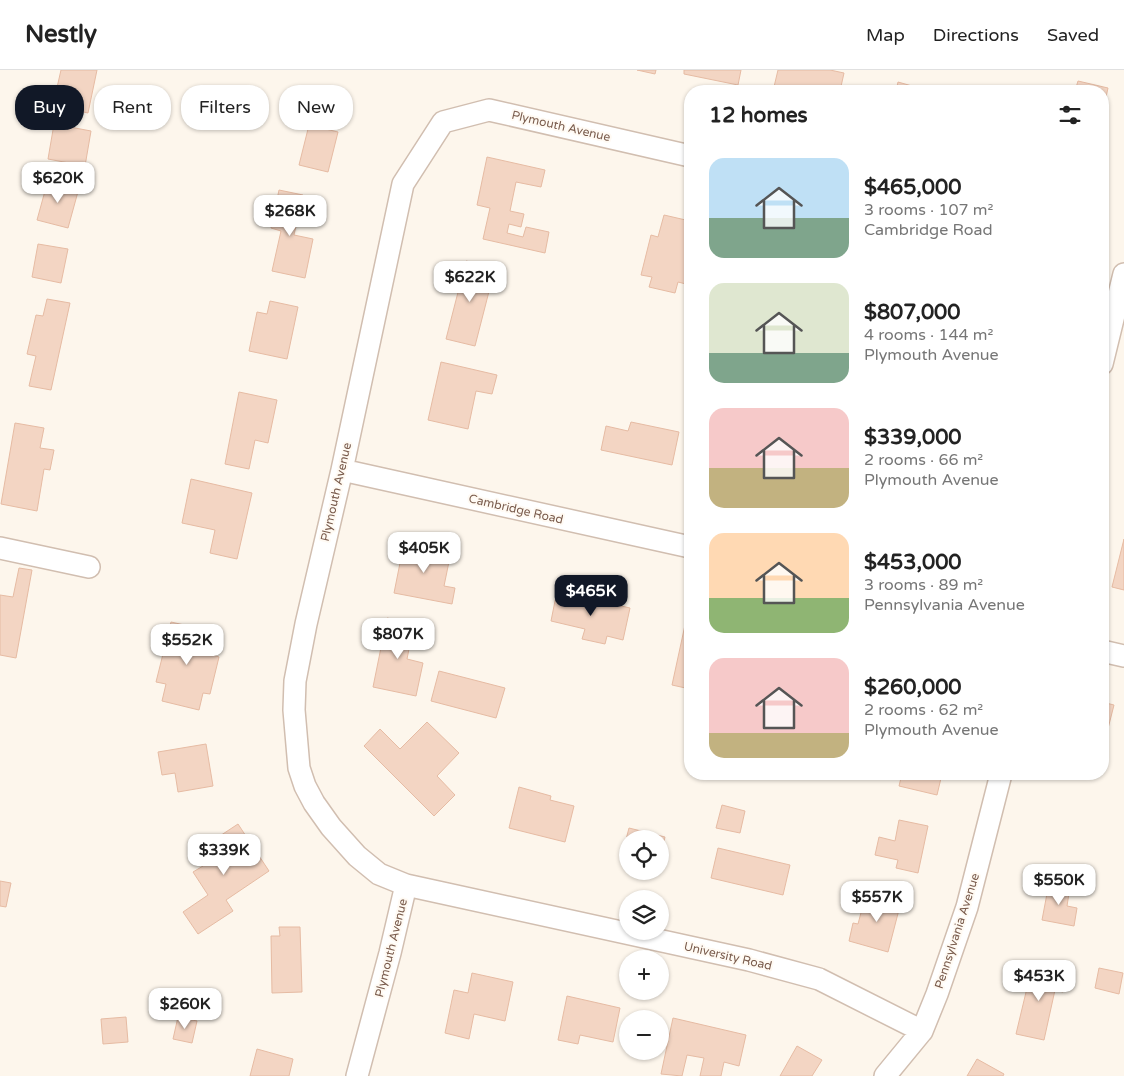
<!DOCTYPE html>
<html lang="en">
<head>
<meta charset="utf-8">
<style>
	body { margin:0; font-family:"Varela Round",sans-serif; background:#f2f2f2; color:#222; height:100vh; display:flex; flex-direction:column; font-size:19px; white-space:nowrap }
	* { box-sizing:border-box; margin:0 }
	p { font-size:16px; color:#767676 }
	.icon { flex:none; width:28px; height:28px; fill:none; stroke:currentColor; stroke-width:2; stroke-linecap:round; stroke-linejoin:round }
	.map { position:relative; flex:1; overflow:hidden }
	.drawer { position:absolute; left:684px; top:15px; width:425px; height:695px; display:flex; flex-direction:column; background:#fff; border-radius:20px; box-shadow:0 1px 4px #0004 }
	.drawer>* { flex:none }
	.top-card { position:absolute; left:15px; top:15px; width:475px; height:45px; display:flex; gap:10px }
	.fabs { position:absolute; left:619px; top:760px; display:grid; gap:10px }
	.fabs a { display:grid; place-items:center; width:50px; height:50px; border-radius:50%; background:#fff; box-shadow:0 1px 4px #0004; font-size:25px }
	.price { position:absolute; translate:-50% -42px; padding:0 11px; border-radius:10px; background:#fff; color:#222; font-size:16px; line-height:32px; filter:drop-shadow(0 1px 2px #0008) }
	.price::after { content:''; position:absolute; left:50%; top:30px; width:15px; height:11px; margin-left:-8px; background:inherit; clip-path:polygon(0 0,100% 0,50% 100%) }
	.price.selected { background:#111827; color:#fff }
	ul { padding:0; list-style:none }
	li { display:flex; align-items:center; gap:15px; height:125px; padding:0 25px }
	li span { display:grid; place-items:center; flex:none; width:140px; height:100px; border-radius:15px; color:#555 }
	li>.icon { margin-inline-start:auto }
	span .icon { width:60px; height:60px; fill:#fffc; stroke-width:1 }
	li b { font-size:21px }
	h2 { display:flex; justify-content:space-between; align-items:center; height:60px; padding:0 25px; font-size:21px }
	.pill { padding:0 18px; border-radius:20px; background:#fff; box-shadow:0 1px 4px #0004; font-size:18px; line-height:45px }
	.pill.selected { background:#111827; color:#fff }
	header { display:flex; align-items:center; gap:30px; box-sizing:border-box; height:70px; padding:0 25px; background:#fff; border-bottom:1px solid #e0e0e0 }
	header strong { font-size:24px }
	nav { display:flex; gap:28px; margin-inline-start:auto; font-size:18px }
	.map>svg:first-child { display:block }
	.building { fill:#f3d5c3; stroke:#e6bba3 }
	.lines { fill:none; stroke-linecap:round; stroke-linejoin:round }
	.street-casing { stroke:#d1beb0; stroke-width:24 }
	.street { stroke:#fff; stroke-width:21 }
	.labels { text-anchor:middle; stroke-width:4; stroke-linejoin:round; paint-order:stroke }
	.street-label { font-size:12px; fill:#7a5c4d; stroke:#fffaf3 }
</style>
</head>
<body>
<header>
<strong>Nestly</strong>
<nav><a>Map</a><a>Directions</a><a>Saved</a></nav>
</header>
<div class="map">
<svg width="1124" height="1006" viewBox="0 0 1124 1006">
	<rect width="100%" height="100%" fill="#fdf6ec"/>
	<path class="building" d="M61 0H97L88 43 53 35Z
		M637 0H656L655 4Z
		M684 0H741L738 15 684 4Z
		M778 0H830L844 3 840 21H773Z
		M1078 11 1108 18 1102 45V21H1075Z
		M898 12 919 18 918 21H896Z
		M54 54 91 61 85 96 48 89Z
		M309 55 338 62 328 102 299 95Z
		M487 87 545 100 541 117 516 112 510 141 524 144 521 157 509 154 507 163 523 167 526 157 549 162 545 183 483 169 490 138 477 135Z
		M48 110 79 118 68 158 37 150Z
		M279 120 303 125 294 165 313 169 305 208 272 201 281 161 271 158Z
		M664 145 690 151V215L678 212 675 223 649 217 652 207 641 205 651 165 658 167Z
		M38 174 68 179 61 213 32 207Z
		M466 191 495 198 475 276 446 269Z
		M47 229 70 233 51 320 29 316 36 286 27 284 36 245 43 246Z
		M270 231 298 237 287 289 249 281 257 242 267 244Z
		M441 292 497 305 492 324 476 321 468 359 428 350Z
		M239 322 277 330 268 373 255 370 249 399 225 394Z
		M631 352 679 362 672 395 601 380 606 356 628 361Z
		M15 353 44 358 40 378 54 380 50 400 44 399 37 441 1 434Z
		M191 409 252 423 237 489 210 483 215 460 182 453Z
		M1124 469V520L1112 517Z
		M404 473 451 482 444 516 455 518 452 534 394 523Z
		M19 498 32 500 16 588 0 585V525L13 527Z
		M557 521 630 538 623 570 607 566 605 574 582 569 585 559 551 551Z
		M387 548 414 554 407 589 423 593 416 626 373 617Z
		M171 552 215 562 210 584 219 587 210 624 203 623 199 640 162 631 166 614 156 612Z
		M685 555 690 556V619L672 615Z
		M439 601 505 618 496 648 431 631Z
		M1102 632 1114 635 1102 682Z
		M427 652 459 683 437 706 455 725 434 746 364 676 380 659 400 679Z
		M206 674 213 716 178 722 175 703 162 705 158 682Z
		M902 704H942L937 725 899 716Z
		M519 717 551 726 550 730 574 736 565 772 509 758Z
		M722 735 745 741 740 763 716 758Z
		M899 750 928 756 918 803 896 798 898 790 875 785 879 767 895 771Z
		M238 754 269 801 226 830 233 841 198 864 183 842 208 825 193 802 203 796 194 783Z
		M629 758 665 767 660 789V769H628V782L623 781Z
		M718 778 790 795 783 825 711 808Z
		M0 811 11 813 6 837 0 836Z
		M1049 813 1070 817 1067 836 1077 838 1074 856 1042 850Z
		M877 821 902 828 888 882 849 871 853 853 858 854 862 839 871 842Z
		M279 857H300L302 922 272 923 271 866H280Z
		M1032 897 1067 904 1063 922 1055 920 1044 970 1016 964Z
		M1099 898 1123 903 1119 924 1095 918Z
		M472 903 513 912 505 951 474 944 469 969 445 963 454 920 468 923Z
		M567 926 620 938 613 972 580 965 578 974 558 970Z
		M126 947 128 972 103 974 101 949Z
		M178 947 197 951 192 973 173 969Z
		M673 948 746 965 739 996 724 992 721 1006H700L704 988 687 985 682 1006 661 1004Z
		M797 976 822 990 812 1006H780Z
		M257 979 293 989 289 1006H250Z
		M977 989 1004 1004 1003 1006H967Z"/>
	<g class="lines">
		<g class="street-casing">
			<path id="street" d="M690 86 489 40 443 52 403 114 342 400 306 554 295 611 294 640 299 698 305 716 314 733 331 757 357 786 379 804 406 815 749 890 819 909 922 961
				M1102 294 1124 204
				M342 400 690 477
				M0 478 89 497
				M1102 581 1124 586
				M357 1006 390 883 406 815
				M885 1006 922 961 937 924 967 837 1001 704"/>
		</g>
		<use href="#street" class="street"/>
	</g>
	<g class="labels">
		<g class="street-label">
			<text transform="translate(561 56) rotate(13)" y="4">Plymouth Avenue</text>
			<text transform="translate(336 422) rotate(-77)" y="4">Plymouth Avenue</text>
			<text transform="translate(516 439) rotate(13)" y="4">Cambridge Road</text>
			<text transform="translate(957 861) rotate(-72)" y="4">Pennsylvania Avenue</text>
			<text transform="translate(391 878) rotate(-76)" y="4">Plymouth Avenue</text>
			<text transform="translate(728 886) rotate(13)" y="4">University Road</text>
		</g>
	</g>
</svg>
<div class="fabs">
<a><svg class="icon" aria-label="locate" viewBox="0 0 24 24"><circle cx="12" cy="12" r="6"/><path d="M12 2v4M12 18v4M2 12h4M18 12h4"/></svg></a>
<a><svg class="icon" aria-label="layers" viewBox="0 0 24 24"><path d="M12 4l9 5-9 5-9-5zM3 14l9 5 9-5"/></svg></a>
<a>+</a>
<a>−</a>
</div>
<b class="price" style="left:58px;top:134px">$620K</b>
<b class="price" style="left:290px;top:167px">$268K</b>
<b class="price" style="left:470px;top:233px">$622K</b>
<b class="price" style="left:424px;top:504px">$405K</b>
<b class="price selected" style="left:591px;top:547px">$465K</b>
<b class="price" style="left:398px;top:590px">$807K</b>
<b class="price" style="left:187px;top:596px">$552K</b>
<b class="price" style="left:224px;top:806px">$339K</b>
<b class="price" style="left:1059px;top:836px">$550K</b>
<b class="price" style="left:877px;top:853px">$557K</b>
<b class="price" style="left:1039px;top:932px">$453K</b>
<b class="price" style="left:185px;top:960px">$260K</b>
<div class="top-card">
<a class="pill selected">Buy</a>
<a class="pill">Rent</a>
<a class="pill">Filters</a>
<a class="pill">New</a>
</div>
<section class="drawer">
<h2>12 homes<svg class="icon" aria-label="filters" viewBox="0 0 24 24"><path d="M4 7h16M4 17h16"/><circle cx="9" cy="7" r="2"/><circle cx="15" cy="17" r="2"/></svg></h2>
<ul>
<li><span style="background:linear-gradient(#bfe0f5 60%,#7fa58c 0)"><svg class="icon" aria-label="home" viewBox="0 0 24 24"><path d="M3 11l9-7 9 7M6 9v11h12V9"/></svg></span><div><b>$465,000</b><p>3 rooms · 107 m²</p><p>Cambridge Road</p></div></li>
<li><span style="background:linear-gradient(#dfe7d0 70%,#7fa58c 0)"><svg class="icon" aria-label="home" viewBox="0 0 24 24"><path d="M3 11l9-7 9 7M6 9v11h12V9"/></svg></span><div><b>$807,000</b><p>4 rooms · 144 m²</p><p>Plymouth Avenue</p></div></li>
<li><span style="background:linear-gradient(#f6c9c9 60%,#c2b280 0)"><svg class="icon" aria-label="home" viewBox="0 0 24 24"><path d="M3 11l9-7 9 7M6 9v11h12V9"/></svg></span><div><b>$339,000</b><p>2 rooms · 66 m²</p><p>Plymouth Avenue</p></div></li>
<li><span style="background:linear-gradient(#ffd9b3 65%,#8fb573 0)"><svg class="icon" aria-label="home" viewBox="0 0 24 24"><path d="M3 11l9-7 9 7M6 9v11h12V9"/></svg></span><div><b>$453,000</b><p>3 rooms · 89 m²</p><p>Pennsylvania Avenue</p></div></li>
<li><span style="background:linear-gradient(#f6c9c9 75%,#c2b280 0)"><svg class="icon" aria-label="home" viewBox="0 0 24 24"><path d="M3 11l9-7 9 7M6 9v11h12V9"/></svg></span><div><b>$260,000</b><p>2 rooms · 62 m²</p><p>Plymouth Avenue</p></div></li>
</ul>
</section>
</div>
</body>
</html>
